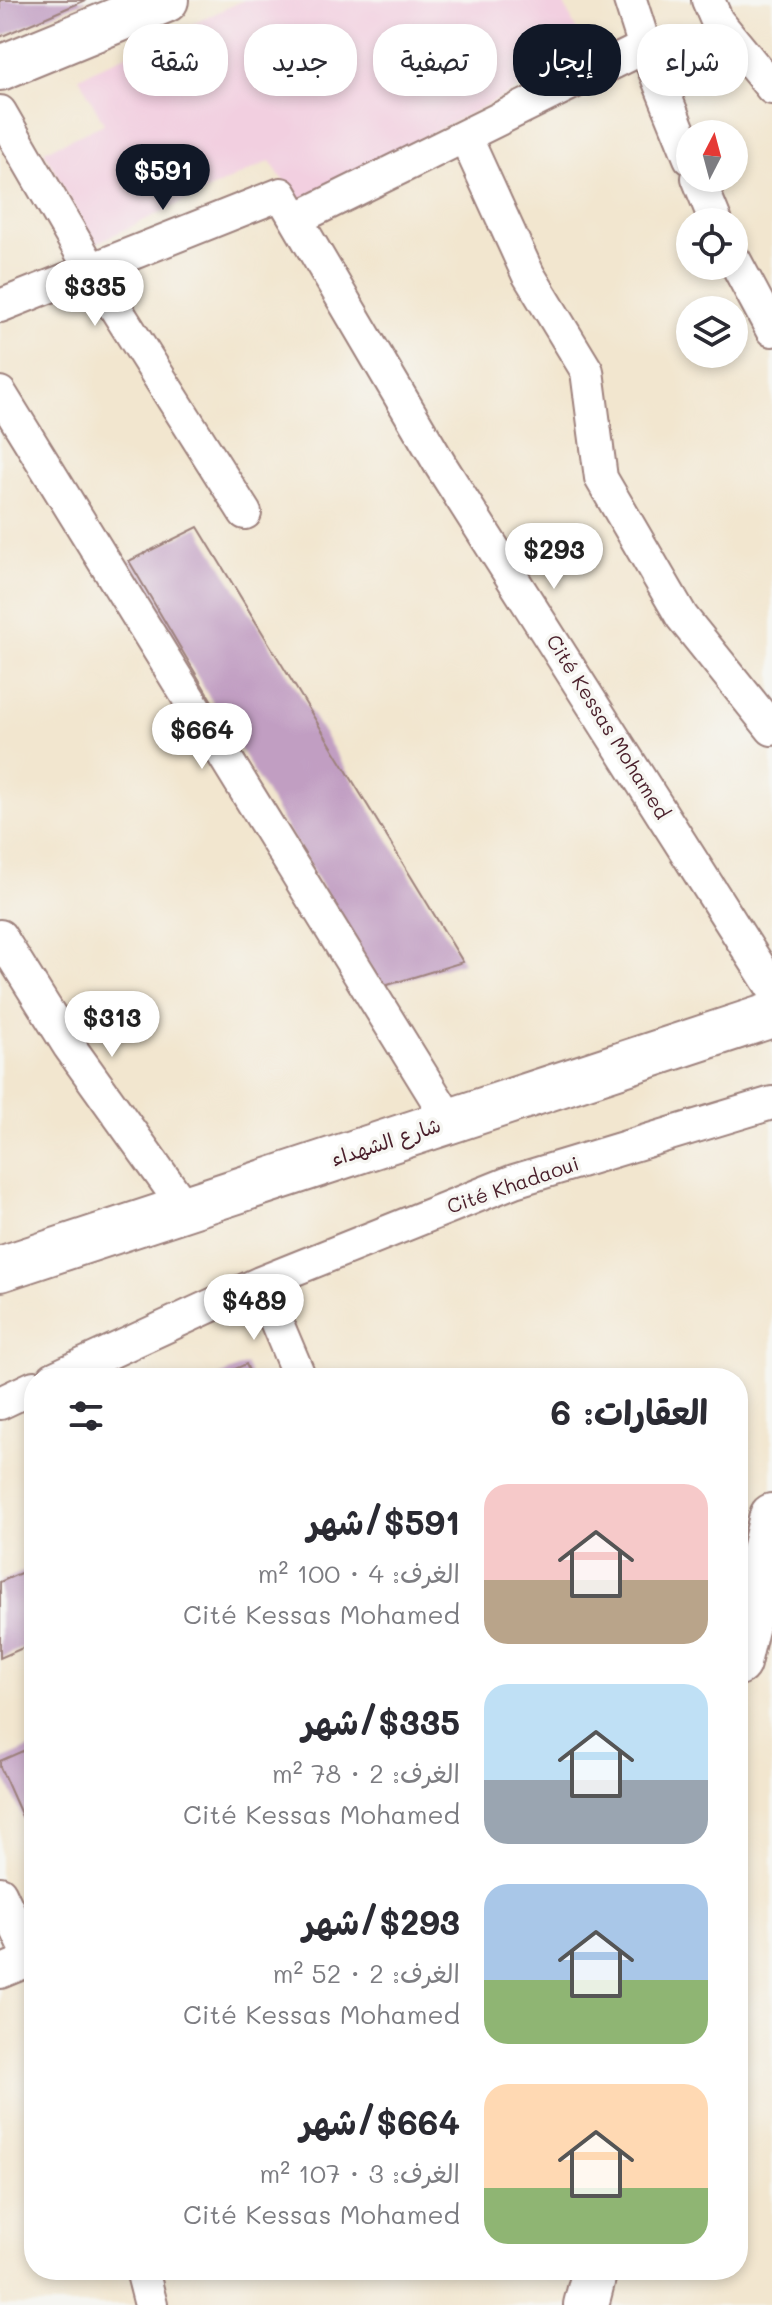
<!DOCTYPE html>
<html lang="ar">
<head>
<meta charset="utf-8">
<style>
	body { margin:0; font-family:Mali,"Playpen Sans Arabic",sans-serif; background:#f2f2f3; color:#2b2b33; direction:rtl; height:100vh; display:flex; flex-direction:column; font-size:30px; white-space:nowrap }
	* { box-sizing:border-box; margin:0 }
	p { font-size:26px; color:#7c7c81 }
	.icon { flex:none; width:44px; height:44px; fill:none; stroke:currentColor; stroke-width:2; stroke-linecap:round; stroke-linejoin:round }
	.map { position:relative; flex:1; overflow:hidden; direction:ltr }
	.sheet { position:absolute; left:24px; top:1368px; width:724px; height:912px; display:flex; flex-direction:column; background:#fff; border-radius:32px; box-shadow:0 4px 12px #0003; direction:rtl }
	.sheet>* { flex:none }
	.guide { position:absolute; left:24px; top:24px; width:724px; height:72px; direction:rtl; display:flex; gap:16px }
	.needle { width:52px; rotate:6deg }
	.buttons { position:absolute; left:676px; top:120px; display:grid; gap:16px }
	.buttons a { display:grid; place-items:center; width:72px; height:72px; border-radius:50%; background:#fff; box-shadow:0 4px 12px #0003; font-size:40px }
	.price { position:absolute; translate:-50% -68px; padding:0 18px; border-radius:28px; background:#fff; color:#222; font-size:26px; line-height:52px; filter:drop-shadow(0 2px 4px #0008) }
	.price::after { content:''; position:absolute; left:50%; top:48px; width:24px; height:18px; margin-left:-12px; background:inherit; clip-path:polygon(0 0,100% 0,50% 100%) }
	.price.active { background:#111827; color:#fff }
	ul { padding:0; list-style:none }
	li { display:flex; align-items:center; gap:24px; height:200px; padding:0 40px }
	li span { display:grid; place-items:center; flex:none; width:224px; height:160px; border-radius:24px; color:#555 }
	li>.icon { margin-inline-start:auto }
	span .icon { width:96px; height:96px; fill:#fffc; stroke-width:1 }
	li b { font-size:34px }
	h2 { display:flex; justify-content:space-between; align-items:center; height:96px; padding:0 40px; font-size:34px }
	.chip { padding:0 28px; border-radius:32px; background:#fff; box-shadow:0 4px 12px #0003; font-size:28px; line-height:72px }
	.chip.active { background:#111827; color:#fff }
	.map>svg:first-child { display:block }
	.built { fill:#f2cfe0 }
	.building { fill:#c19ec2 }
	.lines { fill:none; stroke-linecap:round; stroke-linejoin:round }
	.street-casing { stroke:#9e827d; stroke-width:36 }
	.secondary-casing { stroke:#9e827d; stroke-width:48 }
	.primary-casing { stroke:#9e827d; stroke-width:48 }
	.street { stroke:#fff; stroke-width:32 }
	.secondary { stroke:#fff; stroke-width:44 }
	.primary { stroke:#fff; stroke-width:44 }
	.labels { text-anchor:middle; stroke-width:7; stroke-linejoin:round; paint-order:stroke }
	.street-label { font-size:20px; fill:#4a1f2b; stroke:#f6f6f2 }
</style>
</head>
<body>
<div class="map">
<svg width="772" height="2305" viewBox="0 0 772 2305">
	<rect width="100%" height="100%" fill="#f6f6f2"/>
	<filter id="ink" filterUnits="userSpaceOnUse"><feTurbulence type="fractalNoise" baseFrequency=".0125" numOctaves="2"/><feDisplacementMap in="SourceGraphic" scale="16" xChannelSelector="R" yChannelSelector="G"/><feConvolveMatrix kernelMatrix="1 2 1 2 8 2 1 2 1" color-interpolation-filters="sRGB"/></filter>
	<filter id="wash" filterUnits="userSpaceOnUse"><feTurbulence type="fractalNoise" baseFrequency=".006" numOctaves="4" result="noise"/><feDisplacementMap in="SourceGraphic" scale="32" xChannelSelector="R" yChannelSelector="G"/><feGaussianBlur stdDeviation="1.8" result="paint"/><feColorMatrix in="noise" values="0 0 0 0 0 0 0 0 0 0 0 0 0 0 0 0 0 1.4 0 .05"/><feComposite in="paint" operator="in"/></filter>
	<g filter="url(#wash)">
		<rect width="100%" height="100%" fill="#f2e6cf"/>
		<path class="built" d="M244 0H562L588 54 297 201 270 161 94 244 44 151 104 124 79 77Z"/>
		<g id="blocks">
			<path class="building" d="M0 0H86L0 37Z
				M198 527 463 962 381 987 129 561Z
				M246 1364 252 1378H215Z
				M34 1567V1643L0 1658V1582Z
				M34 1746V1843L0 1767V1761Z"/>
		</g>
	</g>
	<g filter="url(#ink)">
		<use href="#blocks" fill-opacity="0" stroke="#9e827d" stroke-width="2"/>
		<g class="lines">
			<g class="street-casing">
				<path id="street" d="M630 0 645 47 690 158
					M708 0 717 21 772 88
					M0 112 92 271 245 513
					M465 136 528 274 587 371 601 478 682 617 772 729
					M698 178 716 222
					M296 219 645 47
					M734 259 772 330
					M0 306 281 194 441 466 772 987
					M0 393 450 1121
					M0 936 69 1046 185 1208
					M260 1283 300 1378
					M54 1378 260 1283 514 1181 772 1103
					M0 1403 34 1387
					M0 1893 31 1959
					M0 1972 34 1958
					M142 2270 151 2305"/>
			</g>
			<g class="secondary-casing">
				<path id="secondary" d="M0 68 166 0
					M738 1663 772 1516
					M586 2305 595 2270"/>
			</g>
			<g class="primary-casing">
				<path id="primary" d="M0 1269 772 1015"/>
			</g>
			<use href="#street" class="street"/>
			<use href="#secondary" class="secondary"/>
			<use href="#primary" class="primary"/>
		</g>
	</g>
	<g class="labels">
		<g class="street-label">
			<text transform="translate(608 727) rotate(58)" y="7">Cité Kessas Mohamed</text>
			<text transform="translate(386 1142) rotate(-18)" y="7">شارع الشهداء</text>
			<text transform="translate(513 1185) rotate(-19)" y="7">Cité Khadaoui</text>
		</g>
	</g>
</svg>
<div class="buttons">
<a><svg class="needle" viewBox="-14 -14 28 28"><path d="M0-13l5 13h-10z" fill="#e53935"/><path d="M0 13l5-13h-10z" fill="#7c7c81"/></svg></a>
<a><svg class="icon" aria-label="locate" viewBox="0 0 24 24"><circle cx="12" cy="12" r="6"/><path d="M12 2v4M12 18v4M2 12h4M18 12h4"/></svg></a>
<a><svg class="icon" aria-label="layers" viewBox="0 0 24 24"><path d="M12 4l9 5-9 5-9-5zM3 14l9 5 9-5"/></svg></a>
</div>
<b class="price active" style="left:163px;top:212px">$591</b>
<b class="price" style="left:95px;top:328px">$335</b>
<b class="price" style="left:554px;top:591px">$293</b>
<b class="price" style="left:202px;top:771px">$664</b>
<b class="price" style="left:112px;top:1059px">$313</b>
<b class="price" style="left:254px;top:1342px">$489</b>
<div class="guide">
<a class="chip">شراء</a>
<a class="chip active">إيجار</a>
<a class="chip">تصفية</a>
<a class="chip">جديد</a>
<a class="chip">شقة</a>
</div>
<section class="sheet">
<h2>العقارات: 6<svg class="icon" aria-label="filters" viewBox="0 0 24 24"><path d="M4 7h16M4 17h16"/><circle cx="9" cy="7" r="2"/><circle cx="15" cy="17" r="2"/></svg></h2>
<ul>
<li><span style="background:linear-gradient(#f6c9c9 60%,#b9a48a 0)"><svg class="icon" aria-label="home" viewBox="0 0 24 24"><path d="M3 11l9-7 9 7M6 9v11h12V9"/></svg></span><div><b>$591/شهر</b><p>الغرف: 4 · 100 m²</p><p>Cité Kessas Mohamed</p></div></li>
<li><span style="background:linear-gradient(#bfe0f5 60%,#9aa5b1 0)"><svg class="icon" aria-label="home" viewBox="0 0 24 24"><path d="M3 11l9-7 9 7M6 9v11h12V9"/></svg></span><div><b>$335/شهر</b><p>الغرف: 2 · 78 m²</p><p>Cité Kessas Mohamed</p></div></li>
<li><span style="background:linear-gradient(#a9c7e8 60%,#8fb573 0)"><svg class="icon" aria-label="home" viewBox="0 0 24 24"><path d="M3 11l9-7 9 7M6 9v11h12V9"/></svg></span><div><b>$293/شهر</b><p>الغرف: 2 · 52 m²</p><p>Cité Kessas Mohamed</p></div></li>
<li><span style="background:linear-gradient(#ffd9b3 65%,#8fb573 0)"><svg class="icon" aria-label="home" viewBox="0 0 24 24"><path d="M3 11l9-7 9 7M6 9v11h12V9"/></svg></span><div><b>$664/شهر</b><p>الغرف: 3 · 107 m²</p><p>Cité Kessas Mohamed</p></div></li>
</ul>
</section>
</div>
</body>
</html>
